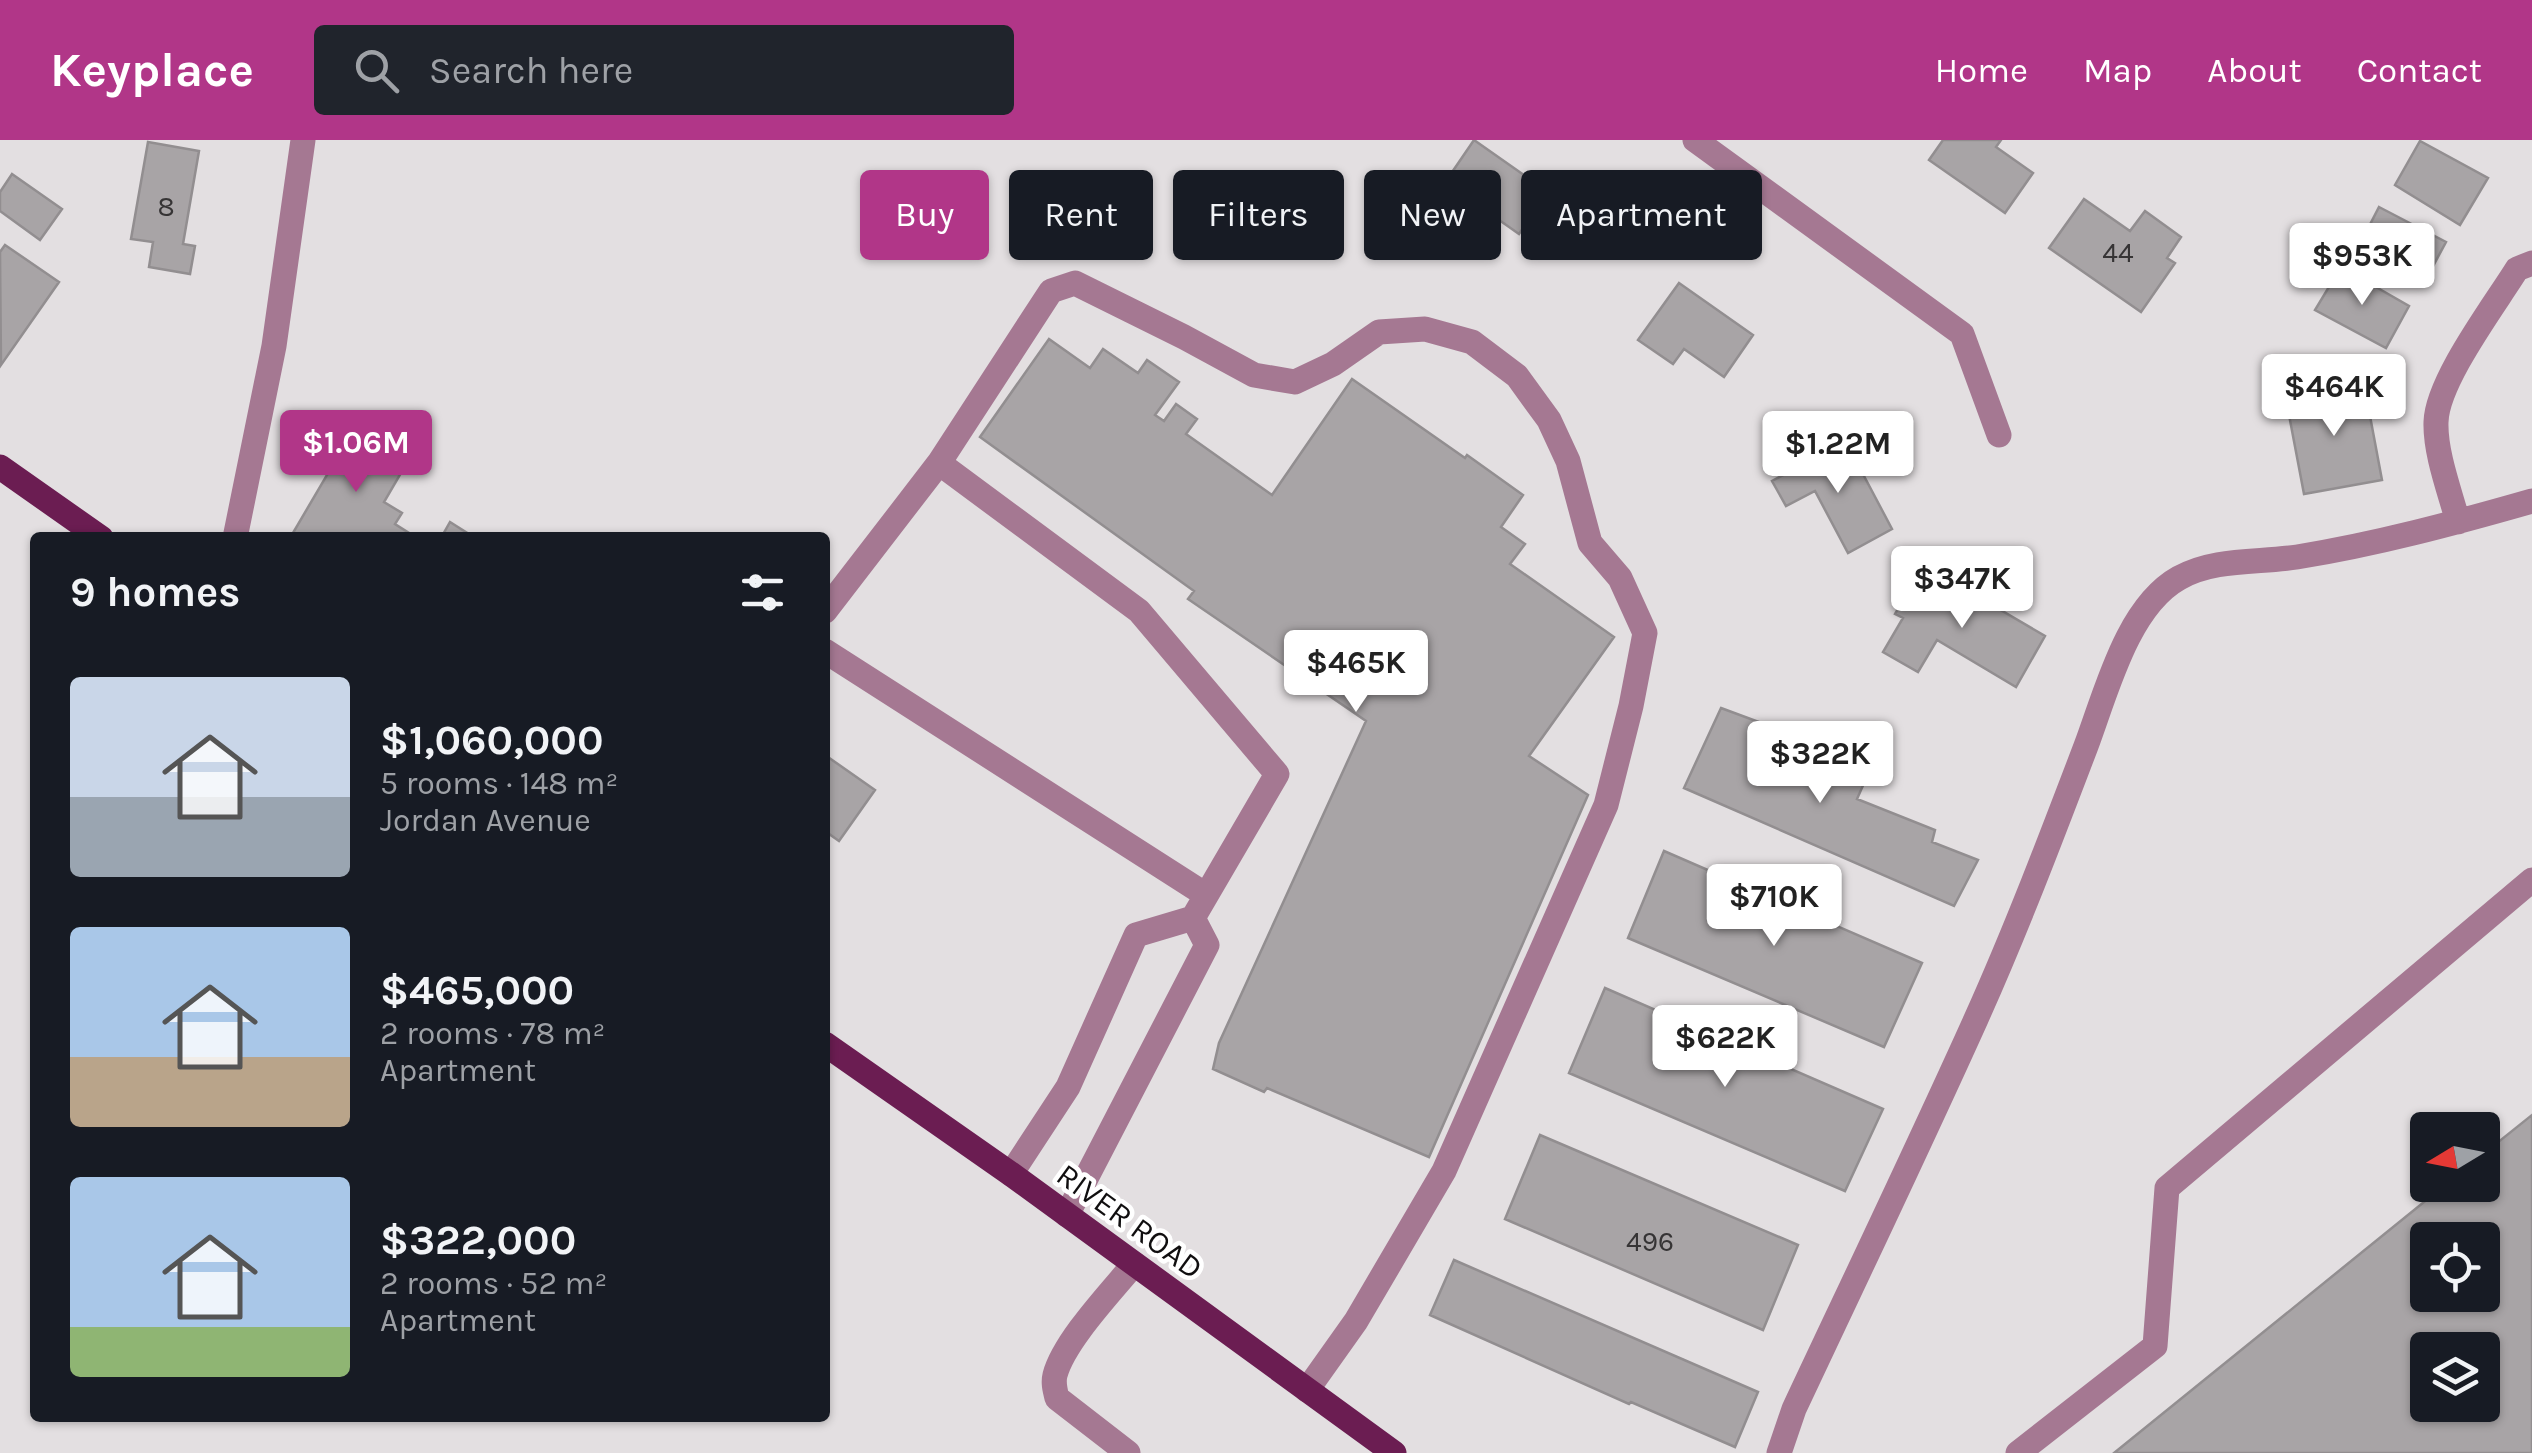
<!DOCTYPE html>
<html lang="en">
<head>
<meta charset="utf-8">
<style>
	body { margin:0; font-family:Karla,sans-serif; background:#20242c; color:#f1f3f6; height:100vh; display:flex; flex-direction:column; font-size:38px; white-space:nowrap }
	* { box-sizing:border-box; margin:0 }
	p { font-size:32px; color:#9ea1a6 }
	.icon { flex:none; width:55px; height:55px; fill:none; stroke:currentColor; stroke-width:2; stroke-linecap:round; stroke-linejoin:round }
	.map { position:relative; flex:1; overflow:hidden }
	.details { position:absolute; left:30px; top:392px; width:800px; height:890px; display:flex; flex-direction:column; background:#171b24; border-radius:10px; box-shadow:0 2px 8px #0004 }
	.details>* { flex:none }
	.hud { position:absolute; left:860px; top:30px; width:950px; height:90px; display:flex; gap:20px }
	.needle { width:65px; rotate:260deg }
	.tools { position:absolute; left:2410px; top:972px; display:grid; gap:20px }
	.tools a { display:grid; place-items:center; width:90px; height:90px; border-radius:10px; background:#171b24; box-shadow:0 2px 8px #0004; font-size:50px }
	.price { position:absolute; translate:-50% -85px; padding:0 22px; border-radius:10px; background:#fff; color:#222; font-size:32px; line-height:65px; filter:drop-shadow(0 2px 5px #0008) }
	.price::after { content:''; position:absolute; left:50%; top:60px; width:30px; height:22px; margin-left:-15px; background:inherit; clip-path:polygon(0 0,100% 0,50% 100%) }
	.price.selected { background:#b13688; color:#fff }
	ul { padding:0; list-style:none }
	li { display:flex; align-items:center; gap:30px; height:250px; padding:0 40px }
	li span { display:grid; place-items:center; flex:none; width:280px; height:200px; border-radius:10px; color:#555 }
	li>.icon { margin-inline-start:auto }
	span .icon { width:120px; height:120px; fill:#fffc; stroke-width:1 }
	li b { font-size:42px }
	h2 { display:flex; justify-content:space-between; align-items:center; height:120px; padding:0 40px; font-size:42px }
	.tag { padding:0 35px; border-radius:10px; background:#171b24; box-shadow:0 2px 8px #0004; font-size:35px; line-height:90px }
	.tag.selected { background:#b13688; color:#fff }
	header { display:flex; align-items:center; gap:60px; box-sizing:border-box; height:140px; padding:0 50px; background:#b13688; color:#fff }
	header strong { font-size:48px }
	nav { display:flex; gap:55px; margin-inline-start:auto; font-size:35px }
	.search { width:700px; height:90px; background:#20242c; display:flex; align-items:center; gap:25px; box-sizing:border-box; padding:0 35px; border-radius:10px; color:#9ea1a6; font-size:38px }
	.map>svg:first-child { display:block }
	.building { fill:#a8a4a6; stroke:#928e90; stroke-width:2.5; fill-rule:evenodd }
	.lines { fill:none; stroke-linecap:round; stroke-linejoin:round }
	.minor { stroke:#a57892; stroke-width:25 }
	.major { stroke:#6b1d52; stroke-width:25 }
	.labels { text-anchor:middle; stroke-width:9; stroke-linejoin:round; paint-order:stroke }
	.number-label { font-size:28px; fill:#363435 }
	.street-label { font-size:32px; fill:#100e0f; stroke:#fff }
</style>
</head>
<body>
<header>
<strong>Keyplace</strong>
<div class="search"><svg class="icon" aria-label="search" viewBox="0 0 24 24"><circle cx="10" cy="10" r="6"/><path d="M15 15l6 6"/></svg>Search here</div>
<nav><a>Home</a><a>Map</a><a>About</a><a>Contact</a></nav>
</header>
<div class="map">
<svg width="2532" height="1313" viewBox="0 0 2532 1313">
	<rect width="100%" height="100%" fill="#e3dfe1"/>
	<path class="building" d="M1474 0 1548 52 1519 94 1475 63 1465 79 1438 60 1450 44 1446 41Z
		M1943 0H2001L1996 7 2033 33 2005 73 1929 20Z
		M2420 1 2488 38 2460 85 2395 45Z
		M148 2 199 11 183 104 195 106 190 134 149 127 153 102 131 99Z
		M12 34 62 69 40 100 0 71V52Z
		M2084 59 2130 91 2145 71 2181 97 2167 118 2175 123 2141 172 2049 108Z
		M2379 67 2446 102 2424 143 2358 108Z
		M5 105 59 142 1 225 0 112Z
		M2341 127 2409 166 2386 208 2315 170Z
		M1679 143 1753 195 1724 237 1684 209 1673 224 1638 200Z
		M1049 199 1090 228 1103 209 1138 233 1147 220 1179 242 1155 275 1164 281 1176 264 1197 279 1186 294 1272 355 1352 239 1465 318 1467 315 1523 355 1501 387 1525 404 1510 424 1614 497 1529 616 1588 655 1429 1017 1267 948 1264 952 1213 929 1219 903 1366 581 1188 459 1194 451 980 297Z
		M2364 244 2382 340 2304 354 2286 259Z
		M354 289 408 321 384 362 402 373 395 384 417 398H290Z
		M1846 302 1892 389 1848 413 1815 351 1786 366 1772 341Z
		M450 382 472 396 471 398H441Z
		M1919 433 1959 456 1963 448 2045 496 2016 547 1937 500 1918 532 1883 512 1903 478 1895 474Z
		M1721 568 1807 600 1800 614 1865 641 1857 659 1935 690 1932 702 1978 720 1954 766 1684 648Z
		M825 615 875 650 839 701 825 691Z
		M1664 711 1922 823 1884 907 1628 798Z
		M1605 848 1883 969 1845 1051 1569 933Z
		M2532 975V1313H2114L2445 1045H2482V1015ZM2428 1100H2482V1155H2428ZM2428 1210H2482V1265H2428Z
		M1540 995 1798 1105 1763 1190 1505 1079Z
		M1454 1120 1758 1252 1735 1307 1631 1262 1629 1264 1430 1175Z"/>
	<g class="lines">
		<path class="minor" d="M1695 0 1962 194 1999 295
			M939 323 1051 151 1075 143 1184 197 1254 235 1295 242 1333 224 1379 192 1425 189 1472 202 1517 236 1549 280 1568 321 1590 403 1620 438 1645 493 1631 566 1606 665 1444 1031 1356 1181 1307 1250
			M2458 382C2450 352 2435 313 2436 282 2437 241 2494 166 2517 129L2532 123
			M235 398 274 206 303 0
			M825 471 939 323 1139 471 1277 634 1193 778
			M825 511 1206 755
			M1011 1034 1068 947 1136 795 1193 778 1207 805 1067 1075
			M1128 1313 1057 1258C1055 1250 1053 1243 1055 1235 1064 1201 1111 1152 1134 1124
			M1779 1313 1794 1269C1855 1139 1917 1010 1976 879 2016 790 2051 698 2086 606 2106 553 2127 467 2179 438 2214 418 2259 423 2297 417 2377 404 2455 383 2532 361
			M2018 1313 2155 1206 2167 1048 2532 740"/>
		<path class="major" d="M0 327 101 398
			M825 904 1011 1034 1394 1313"/>
	</g>
	<g class="labels">
		<g class="number-label">
			<text x="166" y="76">8</text>
			<text x="2118" y="122">44</text>
			<text x="1650" y="1111">496</text>
		</g>
		<g class="street-label">
			<text transform="translate(1130 1081) rotate(36)" y="11">RIVER ROAD</text>
		</g>
	</g>
</svg>
<div class="tools">
<a><svg class="needle" viewBox="-14 -14 28 28"><path d="M0-13l5 13h-10z" fill="#e53935"/><path d="M0 13l5-13h-10z" fill="#9ea1a6"/></svg></a>
<a><svg class="icon" aria-label="locate" viewBox="0 0 24 24"><circle cx="12" cy="12" r="6"/><path d="M12 2v4M12 18v4M2 12h4M18 12h4"/></svg></a>
<a><svg class="icon" aria-label="layers" viewBox="0 0 24 24"><path d="M12 4l9 5-9 5-9-5zM3 14l9 5 9-5"/></svg></a>
</div>
<b class="price" style="left:2362px;top:168px">$953K</b>
<b class="price" style="left:2334px;top:299px">$464K</b>
<b class="price selected" style="left:356px;top:355px">$1.06M</b>
<b class="price" style="left:1838px;top:356px">$1.22M</b>
<b class="price" style="left:1962px;top:491px">$347K</b>
<b class="price" style="left:1356px;top:575px">$465K</b>
<b class="price" style="left:1820px;top:666px">$322K</b>
<b class="price" style="left:1774px;top:809px">$710K</b>
<b class="price" style="left:1725px;top:950px">$622K</b>
<div class="hud">
<a class="tag selected">Buy</a>
<a class="tag">Rent</a>
<a class="tag">Filters</a>
<a class="tag">New</a>
<a class="tag">Apartment</a>
</div>
<section class="details">
<h2>9 homes<svg class="icon" aria-label="filters" viewBox="0 0 24 24"><path d="M4 7h16M4 17h16"/><circle cx="9" cy="7" r="2"/><circle cx="15" cy="17" r="2"/></svg></h2>
<ul>
<li><span style="background:linear-gradient(#c9d6e8 60%,#9aa5b1 0)"><svg class="icon" aria-label="home" viewBox="0 0 24 24"><path d="M3 11l9-7 9 7M6 9v11h12V9"/></svg></span><div><b>$1,060,000</b><p>5 rooms · 148 m²</p><p>Jordan Avenue</p></div></li>
<li><span style="background:linear-gradient(#a9c7e8 65%,#b9a48a 0)"><svg class="icon" aria-label="home" viewBox="0 0 24 24"><path d="M3 11l9-7 9 7M6 9v11h12V9"/></svg></span><div><b>$465,000</b><p>2 rooms · 78 m²</p><p>Apartment</p></div></li>
<li><span style="background:linear-gradient(#a9c7e8 75%,#8fb573 0)"><svg class="icon" aria-label="home" viewBox="0 0 24 24"><path d="M3 11l9-7 9 7M6 9v11h12V9"/></svg></span><div><b>$322,000</b><p>2 rooms · 52 m²</p><p>Apartment</p></div></li>
</ul>
</section>
</div>
</body>
</html>
